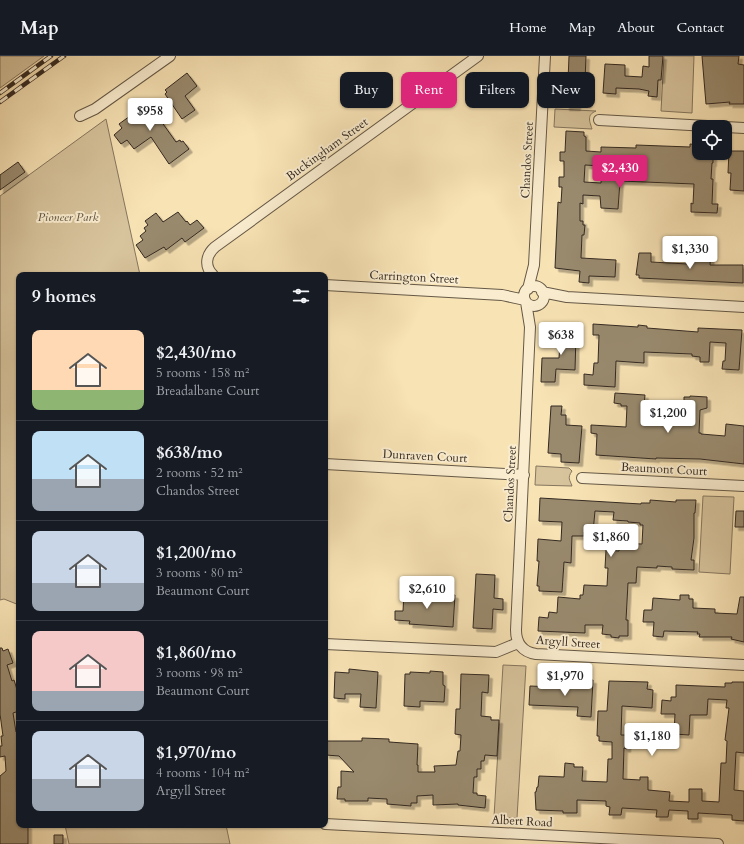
<!DOCTYPE html>
<html lang="en">
<head>
<meta charset="utf-8">
<style>
	body { margin:0; font-family:Cardo,serif; background:#20242c; color:#f1f3f6; height:100vh; display:flex; flex-direction:column; font-size:15px; white-space:nowrap }
	* { box-sizing:border-box; margin:0 }
	p { font-size:13px; color:#9ea1a6 }
	.icon { flex:none; width:22px; height:22px; fill:none; stroke:currentColor; stroke-width:2; stroke-linecap:round; stroke-linejoin:round }
	.map { position:relative; flex:1; overflow:hidden }
	.panel { position:absolute; left:16px; top:216px; width:312px; height:556px; display:flex; flex-direction:column; background:#171b24; border-radius:8px; box-shadow:0 1px 3px #0004 }
	.panel>* { flex:none }
	.banner { position:absolute; left:340px; top:16px; width:344px; height:36px; display:flex; gap:8px }
	.fabs { position:absolute; left:692px; top:64px; display:grid; gap:8px }
	.fabs a { display:grid; place-items:center; width:40px; height:40px; border-radius:8px; background:#171b24; box-shadow:0 1px 3px #0004; font-size:20px }
	.price { position:absolute; translate:-50% -34px; padding:0 9px; border-radius:4px; background:#fff; color:#222; font-size:13px; line-height:26px; filter:drop-shadow(0 1px 2px #0008) }
	.price::after { content:''; position:absolute; left:50%; top:24px; width:12px; height:9px; margin-left:-6px; background:inherit; clip-path:polygon(0 0,100% 0,50% 100%) }
	.price.active { background:#db2777; color:#fff }
	ul { padding:0; list-style:none }
	li { display:flex; align-items:center; gap:12px; height:100px; padding:0 16px }
	li+li { border-top:1px solid #363941 }
	li span { display:grid; place-items:center; flex:none; width:112px; height:80px; border-radius:8px; color:#555 }
	li>.icon { margin-inline-start:auto }
	span .icon { width:48px; height:48px; fill:#fffc; stroke-width:1 }
	li b { font-size:17px }
	h2 { display:flex; justify-content:space-between; align-items:center; height:48px; padding:0 16px; font-size:17px }
	.pill { padding:0 14px; border-radius:8px; background:#171b24; box-shadow:0 1px 3px #0004; font-size:14px; line-height:36px }
	.pill.active { background:#db2777; color:#fff }
	header { display:flex; align-items:center; gap:24px; box-sizing:border-box; height:56px; padding:0 20px; background:#171b24; border-bottom:1px solid #363941 }
	header strong { font-size:19px }
	nav { display:flex; gap:22px; margin-inline-start:auto; font-size:14px }
	.map>svg:first-child { display:block }
	.green { fill:#d7c39c; stroke:#85765e }
	.building { fill:#998a6e; stroke:#332921; fill-rule:evenodd; filter:url(#shadow) }
	.lines { fill:none; stroke-linecap:round; stroke-linejoin:round }
	.street-casing { stroke:#645846; stroke-width:12 }
	.street { stroke:#faedcf; stroke-width:10 }
	.rail-casing { stroke:#332921; stroke-width:4.5 }
	.rail { stroke:#faedcf; stroke-width:3; stroke-dasharray:9; stroke-linecap:butt }
	.labels { text-anchor:middle; stroke-width:4; stroke-linejoin:round; paint-order:stroke }
	.street-label { font-size:12px; fill:#332921; stroke:#faedcf }
	.park-label { font-size:12px; font-style:italic; fill:#5c5040; stroke:#faedcf }
</style>
</head>
<body>
<header>
<strong>Map</strong>
<nav><a>Home</a><a>Map</a><a>About</a><a>Contact</a></nav>
</header>
<div class="map">
<svg width="744" height="788" viewBox="0 0 744 788">
	<defs>
		<filter id="shadow"><feDropShadow dx="3.5" dy="3.5" stdDeviation="0" flood-color="#0004"/></filter>
	</defs>
	<rect width="100%" height="100%" fill="#f8e3b5"/>
	<filter id="stains"><feTurbulence type="fractalNoise" baseFrequency=".005" numOctaves="4"/><feColorMatrix values="0 0 0 0 .2 0 0 0 0 .09 0 0 0 0 .02 0 0 0 .5 -.17"/></filter>
	<radialGradient id="worn" r=".72"><stop offset=".6" stop-color="#630" stop-opacity="0"/><stop offset="1" stop-color="#630" stop-opacity=".3"/></radialGradient>
	<path class="green" d="M0 0H44L0 32Z
		M664 0H694L692 57 661 55Z
		M555 53 596 55C586 59 590 66 592 73L554 71Z
		M106 63 140 219H19V549L4 543 0 544V140Z
		M536 410 569 412 572 415C567 422 570 424 572 430L535 429Z
		M703 440 734 441 730 518 699 516Z
		M503 609 526 610 517 762 494 761Z
		M65 769H226L230 788H69Z"/>
	<path class="building" d="M569 0H586L585 25 588 26V48L577 47V51H566V42H564L565 25H568Z
		M649 0H663L661 24H658L657 41 648 40 649 35 639 33 616 32V38L603 37 605 8 625 9V20L642 21 643 10 649 11Z
		M702 0H739L738 8 744 9V48H729L730 46 706 48Z
		M187 17 197 30 185 40 195 54 182 63 165 38 167 36 165 34Z
		M146 44 176 86 180 84 181 86 183 85 189 93 169 108 151 81 134 93 127 84 121 88 114 79 122 72 119 68 130 60 128 58Z
		M566 75 584 76V80L586 81V95L601 96V91L636 92V89L690 91V88L699 89V97H713V107H712L711 123H713L712 148H718L717 157 691 156V147L693 148 694 128 620 125 618 153 601 152 600 140 583 139V148L580 147V165H583V169H585L584 179H582L581 202 616 204 615 221 589 220V227L579 226 580 215 555 212 558 146 561 147 562 131H559V121H564V105H560V96H565ZM585 109 602 110 601 127 584 126Z
		M729 95H744V135L730 134 731 117H728Z
		M18 106 25 116 0 134V119Z
		M178 156 186 166 187 165 190 169 197 164 204 172 185 186 182 182 166 194 164 191 145 202 136 189 143 184 140 180 146 175 144 172 148 169 145 165 156 157 163 166Z
		M692 194 711 195 710 209H743V227L639 222V219H636L639 197H651V206L688 208V206H692Z
		M593 268 638 271V269L647 270V272L698 276V272L742 274 739 314 722 313 723 305H725L726 287 710 286 709 306H700V301L692 300V298L644 296V307L616 305 615 331 584 329V318L593 319 594 307H598L599 279H593Z
		M561 271H575L574 279H576L575 314 556 313 555 326H541L542 302H559Z
		M615 337 645 339 643 360 676 362 677 345 684 346V341H690V340L707 341V352L700 354 699 377H701V378L725 380 726 368 744 370V408L700 403 656 402V403L596 399 597 378 591 377V369L626 371 627 350H621V348L614 347Z
		M551 350H562L561 359H566V369L582 370 579 407 561 406V398L548 397Z
		M540 442 641 448V447H650V444L676 446V444H696L695 457H694V482L691 504H694V514L672 513V511L657 510V512L637 511 636 527H628L626 564H628V580H619V582L611 581V579L602 578 603 569H585V577L538 575 539 561 548 562 549 556 557 557 558 541 580 543V539H583L584 529 607 530 608 512H605L606 494 619 495V487L642 488 643 469H640V467L628 466V465L613 464 614 456 595 455 593 476H584V480H572L571 507 564 506 562 536 539 535V530H537L539 505H537L538 483 561 485 562 466 539 465Z
		M736 455H744V471H735Z
		M476 518 495 519 494 542 503 543V554L493 553 492 573 473 572Z
		M404 536 426 537V544L443 545V538L455 539 453 571 409 568 410 565 395 564V555H403Z
		M680 539H689V543H693V552L715 553V557L737 558 740 541H744V586L731 583 732 581H699L700 578H697L698 576 664 575 663 581 653 580 654 566H643L644 554H652L653 542 680 544Z
		M0 592H2L3 595 8 593 13 607 7 609 12 625 14 624 19 640V655L13 657 16 676H19V769H28V788H0V720L6 715 5 700 0 701V690H2L1 680H3L0 658Z
		M349 613 378 616 376 652 360 651 361 638H345V643L334 642 335 616 349 617Z
		M430 615 443 616V629L445 630 444 646 420 645V651L404 650 405 618H410V616L430 617Z
		M461 618 489 619 488 637 482 636 481 660 491 661V664H499L497 700 485 699 484 705H481V713H477V721H474L473 737H477V739L486 740 485 752 458 749V748L433 749V739L417 740V747H411V750L387 748V743L368 742V745H345V743H337L338 731H341V715L354 716 339 700 326 699V685H362V682L389 683V686L418 688 417 709H418V716H435L434 710 456 709 458 695H460L461 679 455 678 456 653H460Z
		M579 624H593L591 661 577 660 578 651 529 649 530 630 579 632Z
		M609 625 648 626 647 633 653 634 652 652 622 650 621 679H628L627 693 624 692 623 723 640 724V721H648V734L670 736 669 745 689 746V733H702V745L719 746 721 707H726L727 685 725 684 729 652H726L727 644 708 643 707 659H690L689 679 674 678 675 658H661L662 644 671 645V641H676V629L725 631V627H732V626H744V697L736 696 734 734 744 735V765L732 764V759L698 757V763H688V755L669 754 668 761H656L657 754 622 752 621 759H609L610 751 606 750V745L577 744V757H563V755L536 754 535 736H536L537 731H538L539 720 564 721 565 707 574 708V711H583L582 725 607 726 608 703H612V686L599 685V680H597L598 655H607Z
		M54 779H63V788H54Z"/>
	<g class="lines">
		<g class="street-casing">
			<path id="street" d="M80 60 95 53 170 0
				M599 64 744 72
				M213 219C204 210 206 199 215 191L478 0
				M325 229 502 239 525 244
				M524 240a10 10 0 1 1 20 0a10 10 0 1 1-20 0Z
				M528 233 534 209 545 0
				M542 236 567 241 744 251
				M526 246 530 271 516 574C516 587 522 596 536 598L744 609
				M325 408 524 419
				M582 422 744 430
				M325 588 496 596 518 587
				M325 768 718 788"/>
		</g>
		<use href="#street" class="street"/>
		<g class="rail-casing">
			<path id="rail" d="M0 37 51 0
				M0 46 64 0"/>
		</g>
		<use href="#rail" class="rail"/>
	</g>
	<g class="labels">
		<g class="street-label">
			<text transform="translate(327 93) rotate(-36)" y="4">Buckingham Street</text>
			<text transform="translate(527 104) rotate(-87)" y="4">Chandos Street</text>
			<text transform="translate(414 221) rotate(3)" y="4">Carrington Street</text>
			<text transform="translate(425 400) rotate(3)" y="4">Dunraven Court</text>
			<text transform="translate(664 413) rotate(3)" y="4">Beaumont Court</text>
			<text transform="translate(510 428) rotate(-87)" y="4">Chandos Street</text>
			<text transform="translate(568 586) rotate(4)" y="4">Argyll Street</text>
			<text transform="translate(522 765) rotate(3)" y="4">Albert Road</text>
		</g>
		<g class="park-label">
			<text x="68" y="165">Pioneer Park</text>
		</g>
	</g>
	<rect width="100%" height="100%" filter="url(#stains)"/>
	<rect width="100%" height="100%" fill="url(#worn)"/>
</svg>
<div class="fabs">
<a><svg class="icon" aria-label="locate" viewBox="0 0 24 24"><circle cx="12" cy="12" r="6"/><path d="M12 2v4M12 18v4M2 12h4M18 12h4"/></svg></a>
</div>
<b class="price" style="left:150px;top:76px">$958</b>
<b class="price active" style="left:620px;top:133px">$2,430</b>
<b class="price" style="left:690px;top:214px">$1,330</b>
<b class="price" style="left:561px;top:300px">$638</b>
<b class="price" style="left:668px;top:378px">$1,200</b>
<b class="price" style="left:611px;top:502px">$1,860</b>
<b class="price" style="left:427px;top:554px">$2,610</b>
<b class="price" style="left:565px;top:641px">$1,970</b>
<b class="price" style="left:652px;top:701px">$1,180</b>
<div class="banner">
<a class="pill">Buy</a>
<a class="pill active">Rent</a>
<a class="pill">Filters</a>
<a class="pill">New</a>
</div>
<section class="panel">
<h2>9 homes<svg class="icon" aria-label="filters" viewBox="0 0 24 24"><path d="M4 7h16M4 17h16"/><circle cx="9" cy="7" r="2"/><circle cx="15" cy="17" r="2"/></svg></h2>
<ul>
<li><span style="background:linear-gradient(#ffd9b3 75%,#8fb573 0)"><svg class="icon" aria-label="home" viewBox="0 0 24 24"><path d="M3 11l9-7 9 7M6 9v11h12V9"/></svg></span><div><b>$2,430/mo</b><p>5 rooms · 158 m²</p><p>Breadalbane Court</p></div></li>
<li><span style="background:linear-gradient(#bfe0f5 60%,#9aa5b1 0)"><svg class="icon" aria-label="home" viewBox="0 0 24 24"><path d="M3 11l9-7 9 7M6 9v11h12V9"/></svg></span><div><b>$638/mo</b><p>2 rooms · 52 m²</p><p>Chandos Street</p></div></li>
<li><span style="background:linear-gradient(#c9d6e8 65%,#9aa5b1 0)"><svg class="icon" aria-label="home" viewBox="0 0 24 24"><path d="M3 11l9-7 9 7M6 9v11h12V9"/></svg></span><div><b>$1,200/mo</b><p>3 rooms · 80 m²</p><p>Beaumont Court</p></div></li>
<li><span style="background:linear-gradient(#f6c9c9 75%,#9aa5b1 0)"><svg class="icon" aria-label="home" viewBox="0 0 24 24"><path d="M3 11l9-7 9 7M6 9v11h12V9"/></svg></span><div><b>$1,860/mo</b><p>3 rooms · 98 m²</p><p>Beaumont Court</p></div></li>
<li><span style="background:linear-gradient(#c9d6e8 60%,#9aa5b1 0)"><svg class="icon" aria-label="home" viewBox="0 0 24 24"><path d="M3 11l9-7 9 7M6 9v11h12V9"/></svg></span><div><b>$1,970/mo</b><p>4 rooms · 104 m²</p><p>Argyll Street</p></div></li>
</ul>
</section>
</div>
</body>
</html>
